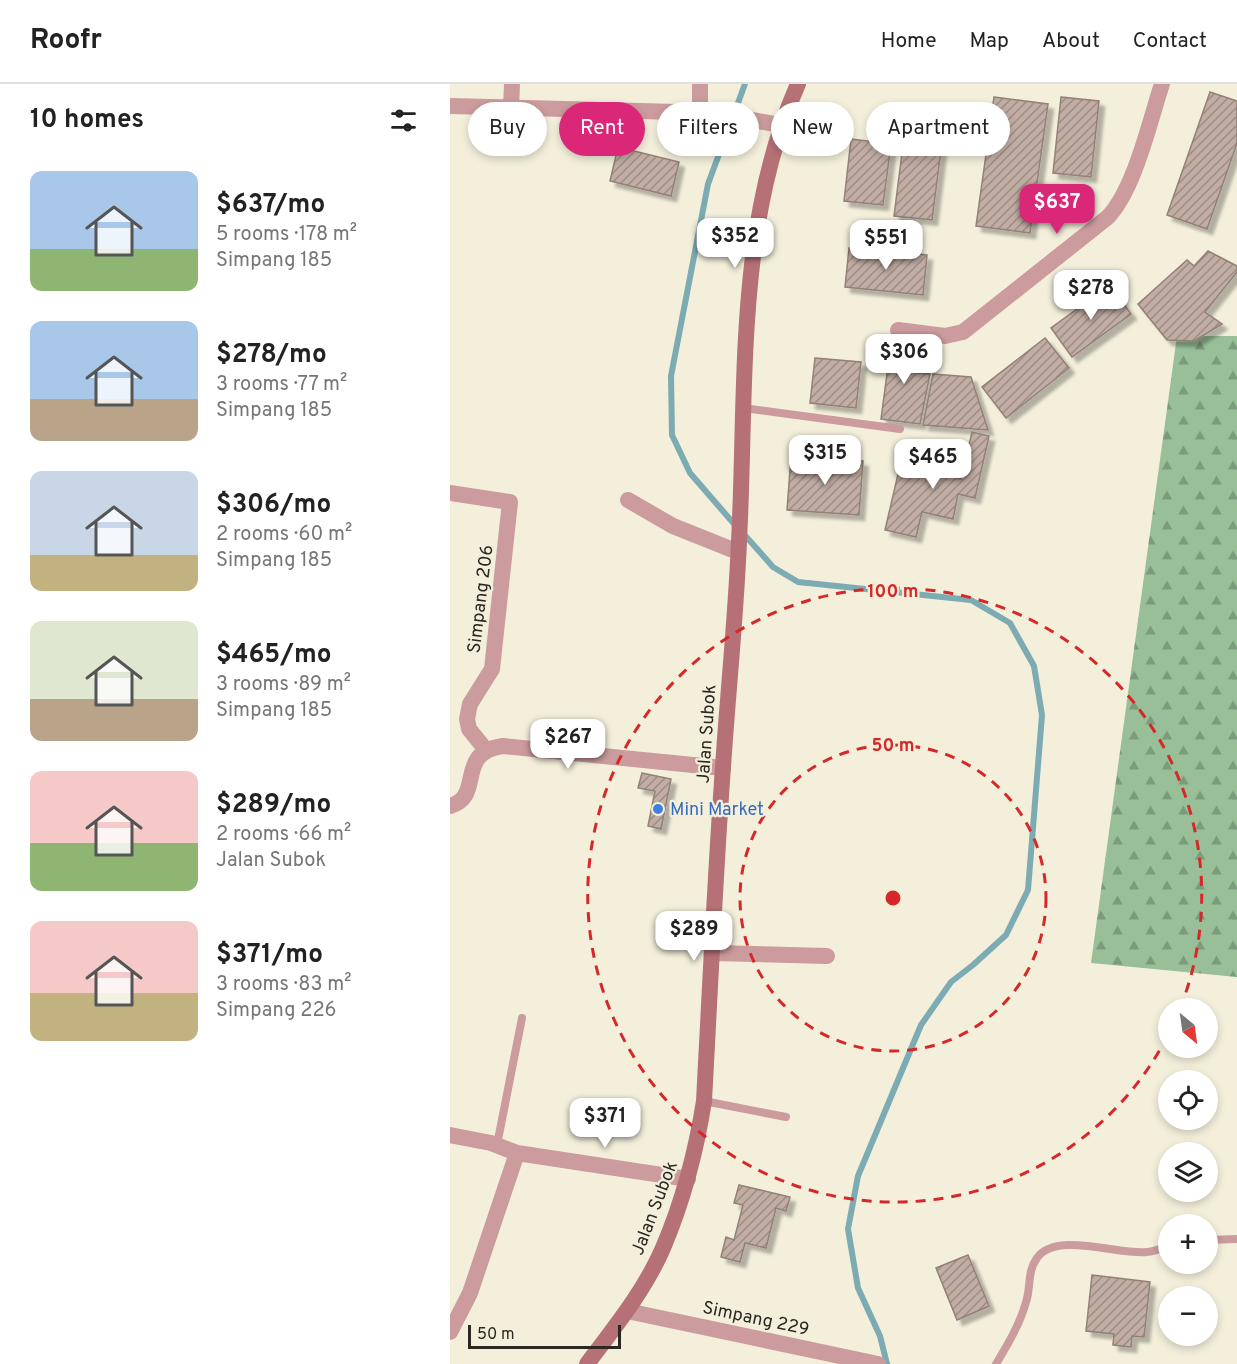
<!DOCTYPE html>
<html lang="en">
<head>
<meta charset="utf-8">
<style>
	body { margin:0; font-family:Overpass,sans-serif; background:#f6f6f6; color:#222; height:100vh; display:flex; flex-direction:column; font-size:22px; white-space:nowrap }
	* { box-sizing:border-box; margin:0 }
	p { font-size:20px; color:#767676 }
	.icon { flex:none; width:33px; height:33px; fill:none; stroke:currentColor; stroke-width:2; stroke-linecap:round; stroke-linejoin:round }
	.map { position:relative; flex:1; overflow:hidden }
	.sheet { display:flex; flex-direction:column; background:#fff; width:450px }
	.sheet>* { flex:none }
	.top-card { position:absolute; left:18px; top:18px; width:570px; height:54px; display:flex; gap:12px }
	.needle { width:39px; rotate:151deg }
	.fabs { position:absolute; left:708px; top:914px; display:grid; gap:12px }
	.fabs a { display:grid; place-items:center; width:60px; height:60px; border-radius:50%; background:#fff; box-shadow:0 3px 9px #0003; font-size:30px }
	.scale { position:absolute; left:18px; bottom:15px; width:153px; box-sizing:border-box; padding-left:6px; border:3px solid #2a2821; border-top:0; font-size:16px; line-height:21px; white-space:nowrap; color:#2a2821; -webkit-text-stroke:4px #f3efdb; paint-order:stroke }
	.price { position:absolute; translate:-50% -51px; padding:0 14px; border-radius:12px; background:#fff; color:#222; font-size:20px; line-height:39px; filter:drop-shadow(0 2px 3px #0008) }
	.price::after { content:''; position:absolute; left:50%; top:36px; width:18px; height:14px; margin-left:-9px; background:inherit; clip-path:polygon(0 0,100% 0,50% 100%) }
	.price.current { background:#db2777; color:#fff }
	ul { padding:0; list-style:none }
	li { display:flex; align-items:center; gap:18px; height:150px; padding:0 30px }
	li span { display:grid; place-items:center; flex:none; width:168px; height:120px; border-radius:12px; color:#555 }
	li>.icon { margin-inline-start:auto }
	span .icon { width:72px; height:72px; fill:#fffc; stroke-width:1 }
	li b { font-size:26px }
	h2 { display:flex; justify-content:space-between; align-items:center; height:72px; padding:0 30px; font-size:26px }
	.tag { padding:0 21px; border-radius:27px; background:#fff; box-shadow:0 3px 9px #0003; font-size:21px; line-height:54px }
	.tag.current { background:#db2777; color:#fff }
	header { display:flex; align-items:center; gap:36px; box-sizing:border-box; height:84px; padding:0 30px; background:#fff; border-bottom:2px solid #e0e0e0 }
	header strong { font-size:28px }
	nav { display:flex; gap:33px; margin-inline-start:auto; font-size:21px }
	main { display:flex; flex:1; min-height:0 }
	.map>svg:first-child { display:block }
	.forest { fill:url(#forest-firs) }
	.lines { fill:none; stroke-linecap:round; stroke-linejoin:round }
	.stream { stroke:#7dabb3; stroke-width:6 }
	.building { fill:url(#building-hatch); stroke:#938077; stroke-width:1.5; filter:url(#shadow) }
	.service { stroke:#cb9b9d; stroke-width:8 }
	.minor { stroke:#cb9b9d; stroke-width:16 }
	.secondary { stroke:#b67176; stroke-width:16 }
	.ring { fill:none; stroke:#d62828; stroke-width:3; stroke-dasharray:10 8 }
	.shop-dot { fill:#3f7fe0; stroke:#f3efdb; stroke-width:2 }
	.labels { text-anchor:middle; stroke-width:4.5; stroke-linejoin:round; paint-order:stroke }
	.street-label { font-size:18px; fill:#2a2821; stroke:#f3efdb }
	.shop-label { font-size:18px; fill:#366cbe; stroke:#f3efdb; text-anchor:start }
	.centre { fill:#d62828; stroke:#f3efdb; stroke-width:3 }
	.ring-label { font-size:18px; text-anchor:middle; font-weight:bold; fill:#d62828; stroke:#f3efdb; stroke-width:4.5; stroke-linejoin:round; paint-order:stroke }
</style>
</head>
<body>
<header>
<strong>Roofr</strong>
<nav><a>Home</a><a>Map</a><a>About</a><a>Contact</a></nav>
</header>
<main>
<section class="sheet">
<h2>10 homes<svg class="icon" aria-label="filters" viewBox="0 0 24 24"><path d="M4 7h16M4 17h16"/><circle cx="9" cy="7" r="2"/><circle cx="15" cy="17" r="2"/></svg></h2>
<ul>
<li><span style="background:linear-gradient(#a9c7e8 65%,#8fb573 0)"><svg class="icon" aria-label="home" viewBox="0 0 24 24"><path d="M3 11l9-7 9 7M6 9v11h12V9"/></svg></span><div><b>$637/mo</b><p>5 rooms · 178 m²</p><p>Simpang 185</p></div></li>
<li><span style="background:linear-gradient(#a9c7e8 65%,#b9a48a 0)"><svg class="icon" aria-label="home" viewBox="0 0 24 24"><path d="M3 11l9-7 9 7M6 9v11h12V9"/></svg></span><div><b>$278/mo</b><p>3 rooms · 77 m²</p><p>Simpang 185</p></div></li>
<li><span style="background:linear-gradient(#c9d6e8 70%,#c2b280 0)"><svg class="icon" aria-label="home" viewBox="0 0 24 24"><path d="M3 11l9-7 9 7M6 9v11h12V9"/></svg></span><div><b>$306/mo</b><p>2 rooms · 60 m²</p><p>Simpang 185</p></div></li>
<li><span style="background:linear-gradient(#dfe7d0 65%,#b9a48a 0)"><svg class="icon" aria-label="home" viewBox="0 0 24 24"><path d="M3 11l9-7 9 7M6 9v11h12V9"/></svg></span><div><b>$465/mo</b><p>3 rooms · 89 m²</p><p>Simpang 185</p></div></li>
<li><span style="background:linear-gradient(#f6c9c9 60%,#8fb573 0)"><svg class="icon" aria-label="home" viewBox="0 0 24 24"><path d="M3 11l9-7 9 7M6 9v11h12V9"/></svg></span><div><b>$289/mo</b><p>2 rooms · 66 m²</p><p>Jalan Subok</p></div></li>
<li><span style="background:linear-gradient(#f6c9c9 60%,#c2b280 0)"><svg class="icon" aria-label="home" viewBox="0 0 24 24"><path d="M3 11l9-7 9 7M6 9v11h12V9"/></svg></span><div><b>$371/mo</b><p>3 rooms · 83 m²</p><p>Simpang 226</p></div></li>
</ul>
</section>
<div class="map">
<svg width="787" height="1280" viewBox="0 0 787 1280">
	<defs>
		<pattern id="forest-firs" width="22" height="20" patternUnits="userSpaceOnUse" patternTransform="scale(1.5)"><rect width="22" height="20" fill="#98bf98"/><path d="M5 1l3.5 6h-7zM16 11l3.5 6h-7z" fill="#7c9b7c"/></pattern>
		<pattern id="building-hatch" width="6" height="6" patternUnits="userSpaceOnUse" patternTransform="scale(1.5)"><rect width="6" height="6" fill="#c1ada3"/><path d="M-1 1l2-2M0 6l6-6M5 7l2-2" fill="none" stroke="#9d8d84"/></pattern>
		<filter id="shadow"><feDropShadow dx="5.5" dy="5.5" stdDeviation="1.5" flood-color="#0004"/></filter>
	</defs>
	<rect width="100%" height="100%" fill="#f3efdb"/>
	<path class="forest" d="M727 252H787V893L641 879Z"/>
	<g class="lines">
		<path class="stream" d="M285 441 240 389 222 351 221 292 258 100 295 0
			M292 448 323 483 348 498 521 516 560 539 584 582 592 631 578 806 556 851 523 881 501 898 471 941 408 1092 398 1145 408 1204 430 1252 437 1280"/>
	</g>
	<path class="building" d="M760 8 787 17V59L757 145 717 131Z
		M544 13 598 20 580 149 526 142Z
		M611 13 649 17 641 93 603 89Z
		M454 53 492 58 482 136 444 132Z
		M401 55 441 60 433 121 394 117Z
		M168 63 229 78 221 112 160 97Z
		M399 164 477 171 473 211 395 203Z
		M758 167 787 182V188L755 228 772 240 744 257 717 256 688 220 737 176 744 182Z
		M660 201 681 230 622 273 601 244Z
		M442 252 464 254 458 288 480 290 470 340 431 335Z
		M595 254 619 284 556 334 532 303Z
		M365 274 411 278 406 324 360 319Z
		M483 290 521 293 538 346 473 341Z
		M522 348 539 352 525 414 508 410 503 435 472 428 466 453 435 446 452 373 469 377 467 385 511 395Z
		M341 372 413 377 409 431 337 426Z
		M192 689 221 695 211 745 198 742 205 707 188 704Z
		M289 1101 340 1113 336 1127 326 1124 316 1164 295 1159 290 1178 271 1173 276 1153 284 1156 293 1121 284 1119Z
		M518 1171 539 1222 507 1236 486 1184Z
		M642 1191 700 1198 694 1253 682 1252 681 1263 663 1261 664 1250 636 1247Z"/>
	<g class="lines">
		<path class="service" d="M293 324 450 345
			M254 1017 336 1033
			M47 1061 72 934
			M758 1156 787 1155
			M546 1280C558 1260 570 1240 576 1218 581 1204 577 1187 587 1174 606 1147 668 1171 697 1168 705 1168 712 1164 718 1161"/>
		<path class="minor" d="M0 22 265 29 330 41
			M61 24 62 0
			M250 30V0
			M448 246 495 252 513 248 658 133C685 104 699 39 712 0
			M0 409 60 418 42 585 20 620 17 635 19 645 36 666
			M178 416 223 442 288 468
			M0 722C35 712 4 669 53 662L273 684
			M262 869 377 872
			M0 1051 41 1059 67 1069 238 1095
			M177 1227 428 1280
			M0 1248 20 1209 67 1069"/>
		<path class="secondary" d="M137 1280C164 1244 195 1206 213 1164 233 1117 246 1068 254 1017 260 906 265 794 273 683 278 607 286 532 289 457 297 304 285 142 348 0"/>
	</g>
	<g class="ring">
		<circle cx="443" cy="814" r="153"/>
		<path d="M718 951A307 307 0 1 1 731 922"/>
	</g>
	<circle class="shop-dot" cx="208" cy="725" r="6"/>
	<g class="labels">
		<g class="street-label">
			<text transform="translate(30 515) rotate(-83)" y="6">Simpang 206</text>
			<text transform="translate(256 650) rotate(-86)" y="6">Jalan Subok</text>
			<text transform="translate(204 1124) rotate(-69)" y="6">Jalan Subok</text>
			<text transform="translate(306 1234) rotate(12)" y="6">Simpang 229</text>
		</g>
		<g class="shop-label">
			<text x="220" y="731">Mini Market</text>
		</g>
	</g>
	<circle cx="443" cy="814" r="9" class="centre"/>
	<g class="ring-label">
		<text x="443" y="513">100 m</text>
		<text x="443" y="667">50 m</text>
	</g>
</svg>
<div class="fabs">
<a><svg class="needle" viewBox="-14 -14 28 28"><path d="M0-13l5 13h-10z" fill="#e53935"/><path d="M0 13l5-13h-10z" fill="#767676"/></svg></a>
<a><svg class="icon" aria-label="locate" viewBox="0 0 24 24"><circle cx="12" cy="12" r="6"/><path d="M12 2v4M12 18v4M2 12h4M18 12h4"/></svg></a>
<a><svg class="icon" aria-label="layers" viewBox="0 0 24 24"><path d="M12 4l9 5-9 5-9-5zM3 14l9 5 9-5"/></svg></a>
<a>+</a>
<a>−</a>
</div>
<div class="scale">50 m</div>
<b class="price current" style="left:607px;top:151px">$637</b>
<b class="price" style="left:285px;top:185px">$352</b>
<b class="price" style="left:436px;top:187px">$551</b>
<b class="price" style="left:641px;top:237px">$278</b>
<b class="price" style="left:454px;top:301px">$306</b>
<b class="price" style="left:375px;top:402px">$315</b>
<b class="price" style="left:483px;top:406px">$465</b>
<b class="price" style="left:118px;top:686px">$267</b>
<b class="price" style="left:244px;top:878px">$289</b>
<b class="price" style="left:155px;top:1065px">$371</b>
<div class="top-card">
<a class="tag">Buy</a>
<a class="tag current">Rent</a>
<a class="tag">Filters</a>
<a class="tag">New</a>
<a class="tag">Apartment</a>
</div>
</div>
</main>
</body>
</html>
